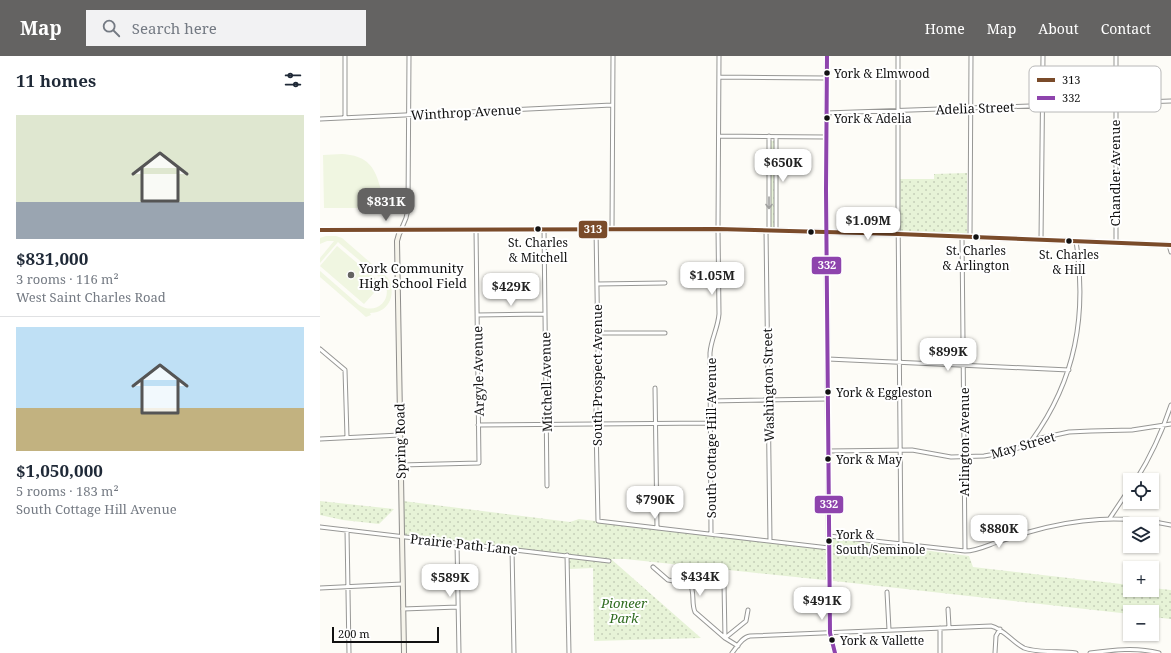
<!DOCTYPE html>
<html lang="en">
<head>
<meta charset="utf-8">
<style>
	body { margin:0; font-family:"Noto Serif",serif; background:#f2f2f3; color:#1f2937; height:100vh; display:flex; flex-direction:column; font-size:15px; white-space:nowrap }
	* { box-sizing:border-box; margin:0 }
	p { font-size:13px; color:#747a83 }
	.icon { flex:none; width:22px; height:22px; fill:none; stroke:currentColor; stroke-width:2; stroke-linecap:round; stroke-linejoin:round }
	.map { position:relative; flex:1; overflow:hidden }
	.details { display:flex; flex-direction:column; background:#fff; width:320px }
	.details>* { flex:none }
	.fabs { position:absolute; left:803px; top:417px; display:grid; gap:8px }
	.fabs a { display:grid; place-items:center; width:36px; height:36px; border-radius:0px; background:#fff; box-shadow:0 1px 3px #0004; font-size:20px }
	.scale { position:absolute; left:12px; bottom:10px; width:107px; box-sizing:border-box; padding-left:4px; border:2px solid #111; border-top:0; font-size:11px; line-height:14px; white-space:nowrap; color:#111; -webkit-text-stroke:3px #fff; paint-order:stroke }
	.price { position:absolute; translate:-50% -34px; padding:0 9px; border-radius:8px; background:#fff; color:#222; font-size:13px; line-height:26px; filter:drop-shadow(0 1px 2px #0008) }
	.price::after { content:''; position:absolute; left:50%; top:24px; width:12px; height:9px; margin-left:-6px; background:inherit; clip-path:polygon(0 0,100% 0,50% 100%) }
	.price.selected { background:#646362; color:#fff }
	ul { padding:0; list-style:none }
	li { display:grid; align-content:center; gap:8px; height:212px; padding:0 16px }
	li+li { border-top:1px solid #e0e1e3 }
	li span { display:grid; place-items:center; height:124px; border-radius:0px; color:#555 }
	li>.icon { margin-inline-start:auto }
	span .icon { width:72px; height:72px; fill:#fffc; stroke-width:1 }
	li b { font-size:17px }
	h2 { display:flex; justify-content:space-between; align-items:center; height:48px; padding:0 16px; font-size:17px }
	header { display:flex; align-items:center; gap:24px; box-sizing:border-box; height:56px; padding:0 20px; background:#646362; color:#fff }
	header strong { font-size:19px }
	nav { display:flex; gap:22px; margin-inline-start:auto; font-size:14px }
	.search { width:280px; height:36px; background:#f2f2f3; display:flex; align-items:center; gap:10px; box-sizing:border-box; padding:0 14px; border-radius:0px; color:#747a83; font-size:15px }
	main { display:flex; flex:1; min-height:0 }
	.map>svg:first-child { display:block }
	.grass { fill:url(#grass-dots) }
	.pitch { fill:#f0f6e1 }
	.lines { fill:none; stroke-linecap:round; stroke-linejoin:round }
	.street-casing { stroke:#979795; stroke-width:5 }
	.secondary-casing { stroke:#8e8d8b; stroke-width:6 }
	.street { stroke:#fffffe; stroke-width:3 }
	.secondary { stroke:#f6f4eb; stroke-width:4 }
	.bus-1-casing { stroke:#fff; stroke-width:7 }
	.bus-2-casing { stroke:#fff; stroke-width:7 }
	.bus-1 { stroke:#7a4b2a; stroke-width:4 }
	.bus-2 { stroke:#8e44ad; stroke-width:4 }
	.oneway { stroke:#a0a09f }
	.bus-dot { fill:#111; stroke:#fff; stroke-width:1.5 }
	.poi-dot { fill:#646362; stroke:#fff; stroke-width:1.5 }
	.labels { text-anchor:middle; stroke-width:4; stroke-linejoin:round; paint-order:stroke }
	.bus-label { font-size:12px; fill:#111; stroke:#fff; text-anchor:start }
	.street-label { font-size:13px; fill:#111; stroke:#fff }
	.poi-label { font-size:13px; fill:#111; stroke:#fff; text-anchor:start }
	.park-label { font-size:13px; font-style:italic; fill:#2f6b1f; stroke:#fff }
	.key { fill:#fff; stroke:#b8b8b8; stroke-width:1 }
	.key-label { font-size:11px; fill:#111 }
	.line-badge { stroke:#fff; stroke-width:1.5 }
	.badge-label { font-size:11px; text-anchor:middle; font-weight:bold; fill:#fff }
</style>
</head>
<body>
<header>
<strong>Map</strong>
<div class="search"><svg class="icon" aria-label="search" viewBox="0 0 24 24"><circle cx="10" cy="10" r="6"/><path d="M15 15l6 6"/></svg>Search here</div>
<nav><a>Home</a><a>Map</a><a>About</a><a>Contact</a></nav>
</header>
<main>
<section class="details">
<h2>11 homes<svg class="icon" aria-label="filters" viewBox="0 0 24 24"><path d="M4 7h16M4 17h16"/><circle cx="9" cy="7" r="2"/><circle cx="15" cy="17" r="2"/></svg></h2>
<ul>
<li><span style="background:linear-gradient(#dfe7d0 70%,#9aa5b1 0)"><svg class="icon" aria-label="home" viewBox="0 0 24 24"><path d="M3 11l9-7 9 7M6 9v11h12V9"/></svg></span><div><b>$831,000</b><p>3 rooms · 116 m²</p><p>West Saint Charles Road</p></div></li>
<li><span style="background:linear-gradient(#bfe0f5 65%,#c2b280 0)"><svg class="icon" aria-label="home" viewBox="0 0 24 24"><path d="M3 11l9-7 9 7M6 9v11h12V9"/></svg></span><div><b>$1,050,000</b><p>5 rooms · 183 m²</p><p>South Cottage Hill Avenue</p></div></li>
</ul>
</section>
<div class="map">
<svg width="851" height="597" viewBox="0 0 851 597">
	<defs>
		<pattern id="grass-dots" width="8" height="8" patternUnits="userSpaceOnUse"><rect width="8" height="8" fill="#e7f3d7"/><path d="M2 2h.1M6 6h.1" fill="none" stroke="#c5cfb8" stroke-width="1.8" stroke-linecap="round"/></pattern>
	</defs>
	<rect width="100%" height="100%" fill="#fdfcf7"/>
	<path class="grass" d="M450 85H455L454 171H450Z
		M647 117V178L580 176V123H614V118Z
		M0 445 74 453 59 468 23 464 0 459Z
		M83 445 250 466 259 463 511 494V482L649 500 653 511 810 529V534H832V532L851 534V563L832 561V556H810V558L514 525 305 503H291L381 582 274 585 273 512 249 513V502L252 501 246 500 83 483Z"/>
	<path class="pitch" d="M22 98C40 99 52 105 58 124 59 128 61 132 61 136 61 141 60 147 60 152H4L3 99Z
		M6 180H16L22 182 68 222C77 238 69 257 50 257L51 259 46 261 0 221V215L39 249C56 260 74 244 64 225L19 187 18 186 0 207V202L14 185H7L0 188V182Z
		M17 190 62 228 44 248 0 210Z"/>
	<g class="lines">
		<g class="street-casing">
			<path id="street" d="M578 0V154L581 488
				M796 0V187
				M399 21 506 22
				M506 57 851 45
				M25 62V0
				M0 63 292 49
				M399 80 506 81
				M224 173 227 430
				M276 173 278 295 276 312V368L278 465 509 492
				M292 173 293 0
				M81 174 86 162 88 153 89 0
				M446 174 450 485
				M449 174V80
				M456 174V81
				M642 180 645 495
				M650 181 651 0
				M721 184 723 0
				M849 189 851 196
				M277 228 345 227
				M157 259 225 258
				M278 277H345
				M0 293 25 314 27 381
				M508 303 749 314
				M335 332 337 472
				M390 345 508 343
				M158 369 390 367
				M0 383 80 379
				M712 384C756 323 767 259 756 185
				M508 395 592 394 631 401 664 400 687 396 701 391 712 384 749 376 771 375 812 374 851 368
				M81 409 159 407 156 174
				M816 424C831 400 842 376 851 349
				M790 462 810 432
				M0 471 289 505
				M27 474 29 597
				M391 478 390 297C391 283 398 272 399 258L398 173 399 0
				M509 480 645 495C657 495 668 489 680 485 690 482 699 479 709 476 758 462 801 459 851 469
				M137 487 139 597
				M192 493 194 597
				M247 499 249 597
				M333 511 348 524 370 528C375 536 371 547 375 556L405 582 418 590
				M404 528 405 582
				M0 532 82 528
				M567 536 569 574
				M83 553 138 551
				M628 553 629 571
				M620 572V597
				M405 582 426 565 428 554
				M412 597C417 591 422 581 430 580L671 570C684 573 692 586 704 592 718 597 740 595 756 597
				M675 597 676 580 680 573
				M770 597C793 594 816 591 839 597"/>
		</g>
		<g class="secondary-casing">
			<path id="secondary" d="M507 0 506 134 509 492 510 577 515 597
				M0 174 398 173 578 178 851 189
				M81 174 79 178 77 185 84 597"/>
		</g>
		<use href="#street" class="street"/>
		<use href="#secondary" class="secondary"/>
		<g class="bus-1-casing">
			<path id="bus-1" d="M0 174 398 173 578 178 851 189"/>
		</g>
		<g class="bus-2-casing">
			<path id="bus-2" d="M507 0 506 134 510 577 515 597"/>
		</g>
		<use href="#bus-1" class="bus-1"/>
		<use href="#bus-2" class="bus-2"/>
	</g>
	<defs><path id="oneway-shaft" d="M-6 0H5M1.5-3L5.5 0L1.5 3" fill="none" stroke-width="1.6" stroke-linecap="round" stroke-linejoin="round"/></defs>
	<use class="oneway" href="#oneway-shaft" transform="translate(449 147) rotate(90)"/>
	<g class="bus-dot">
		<circle cx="507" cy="17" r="3.5"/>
		<circle cx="507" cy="62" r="3.5"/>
		<circle cx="218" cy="173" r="3.5"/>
		<circle cx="491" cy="176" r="3.5"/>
		<circle cx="656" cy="181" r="3.5"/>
		<circle cx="749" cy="185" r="3.5"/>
		<circle cx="508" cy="336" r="3.5"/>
		<circle cx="508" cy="403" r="3.5"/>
		<circle cx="509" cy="485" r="3.5"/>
		<circle cx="512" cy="584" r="3.5"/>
	</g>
	<circle class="poi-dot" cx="31" cy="219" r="4"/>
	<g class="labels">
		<g class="bus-label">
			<text x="514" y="22">York &amp; Elmwood</text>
			<text x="514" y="67">York &amp; Adelia</text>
			<text x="218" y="191" text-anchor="middle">St. Charles<tspan x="218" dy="15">&amp; Mitchell</tspan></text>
			<text x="656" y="199" text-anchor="middle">St. Charles<tspan x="656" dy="15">&amp; Arlington</tspan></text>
			<text x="749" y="203" text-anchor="middle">St. Charles<tspan x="749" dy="15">&amp; Hill</tspan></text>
			<text x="516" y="341">York &amp; Eggleston</text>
			<text x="516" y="408">York &amp; May</text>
			<text x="516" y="483">York &amp;<tspan x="516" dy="15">South/Seminole</tspan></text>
			<text x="520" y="589">York &amp; Vallette</text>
		</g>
		<g class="street-label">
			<text transform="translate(655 52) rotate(-2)" y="5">Adelia Street</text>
			<text transform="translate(146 56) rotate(-3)" y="5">Winthrop Avenue</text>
			<text transform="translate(795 117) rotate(-90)" y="5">Chandler Avenue</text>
			<text transform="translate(158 315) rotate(-91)" y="5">Argyle Avenue</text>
			<text transform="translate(277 319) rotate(-90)" y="5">South Prospect Avenue</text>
			<text transform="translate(226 326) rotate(-91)" y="5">Mitchell Avenue</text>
			<text transform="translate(448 329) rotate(-91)" y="5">Washington Street</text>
			<text transform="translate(391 382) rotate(-90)" y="5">South Cottage Hill Avenue</text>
			<text transform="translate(80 385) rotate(-91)" y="5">Spring Road</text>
			<text transform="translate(644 386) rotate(-90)" y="5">Arlington Avenue</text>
			<text transform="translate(703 389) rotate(-16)" y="5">May Street</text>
			<text transform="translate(144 488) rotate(6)" y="5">Prairie Path Lane</text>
		</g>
		<g class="poi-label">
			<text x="39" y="217">York Community<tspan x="39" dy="15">High School Field</tspan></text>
		</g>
		<g class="park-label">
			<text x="304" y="552">Pioneer<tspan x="304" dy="15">Park</tspan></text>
		</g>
	</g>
	<rect x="709" y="10" width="132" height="46" rx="6" class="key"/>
	<rect x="717" y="22" width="18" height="4" fill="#7a4b2a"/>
	<rect x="717" y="40" width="18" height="4" fill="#8e44ad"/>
	<g class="key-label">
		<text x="742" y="28">313</text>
		<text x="742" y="46">332</text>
	</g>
	<g class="line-badge">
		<rect x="258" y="164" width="30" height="19" rx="4" fill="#7a4b2a"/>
		<rect x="491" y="200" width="31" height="19" rx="4" fill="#8e44ad"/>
		<rect x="494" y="439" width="30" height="19" rx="4" fill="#8e44ad"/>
	</g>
	<g class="badge-label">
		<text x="273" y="177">313</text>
		<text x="507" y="213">332</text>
		<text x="509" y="452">332</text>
	</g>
</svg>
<div class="fabs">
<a><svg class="icon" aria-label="locate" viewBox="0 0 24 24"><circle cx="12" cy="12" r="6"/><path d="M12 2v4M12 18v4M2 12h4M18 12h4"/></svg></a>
<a><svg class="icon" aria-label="layers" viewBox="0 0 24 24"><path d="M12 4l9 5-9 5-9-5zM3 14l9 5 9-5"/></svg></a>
<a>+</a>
<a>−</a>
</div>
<div class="scale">200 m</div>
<b class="price" style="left:463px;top:127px">$650K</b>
<b class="price selected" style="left:66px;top:166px">$831K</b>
<b class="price" style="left:548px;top:185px">$1.09M</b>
<b class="price" style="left:392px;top:240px">$1.05M</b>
<b class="price" style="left:191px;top:251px">$429K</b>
<b class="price" style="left:628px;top:316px">$899K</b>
<b class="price" style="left:335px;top:464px">$790K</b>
<b class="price" style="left:679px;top:493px">$880K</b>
<b class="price" style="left:380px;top:541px">$434K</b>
<b class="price" style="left:130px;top:542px">$589K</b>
<b class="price" style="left:502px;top:565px">$491K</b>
</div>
</main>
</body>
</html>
